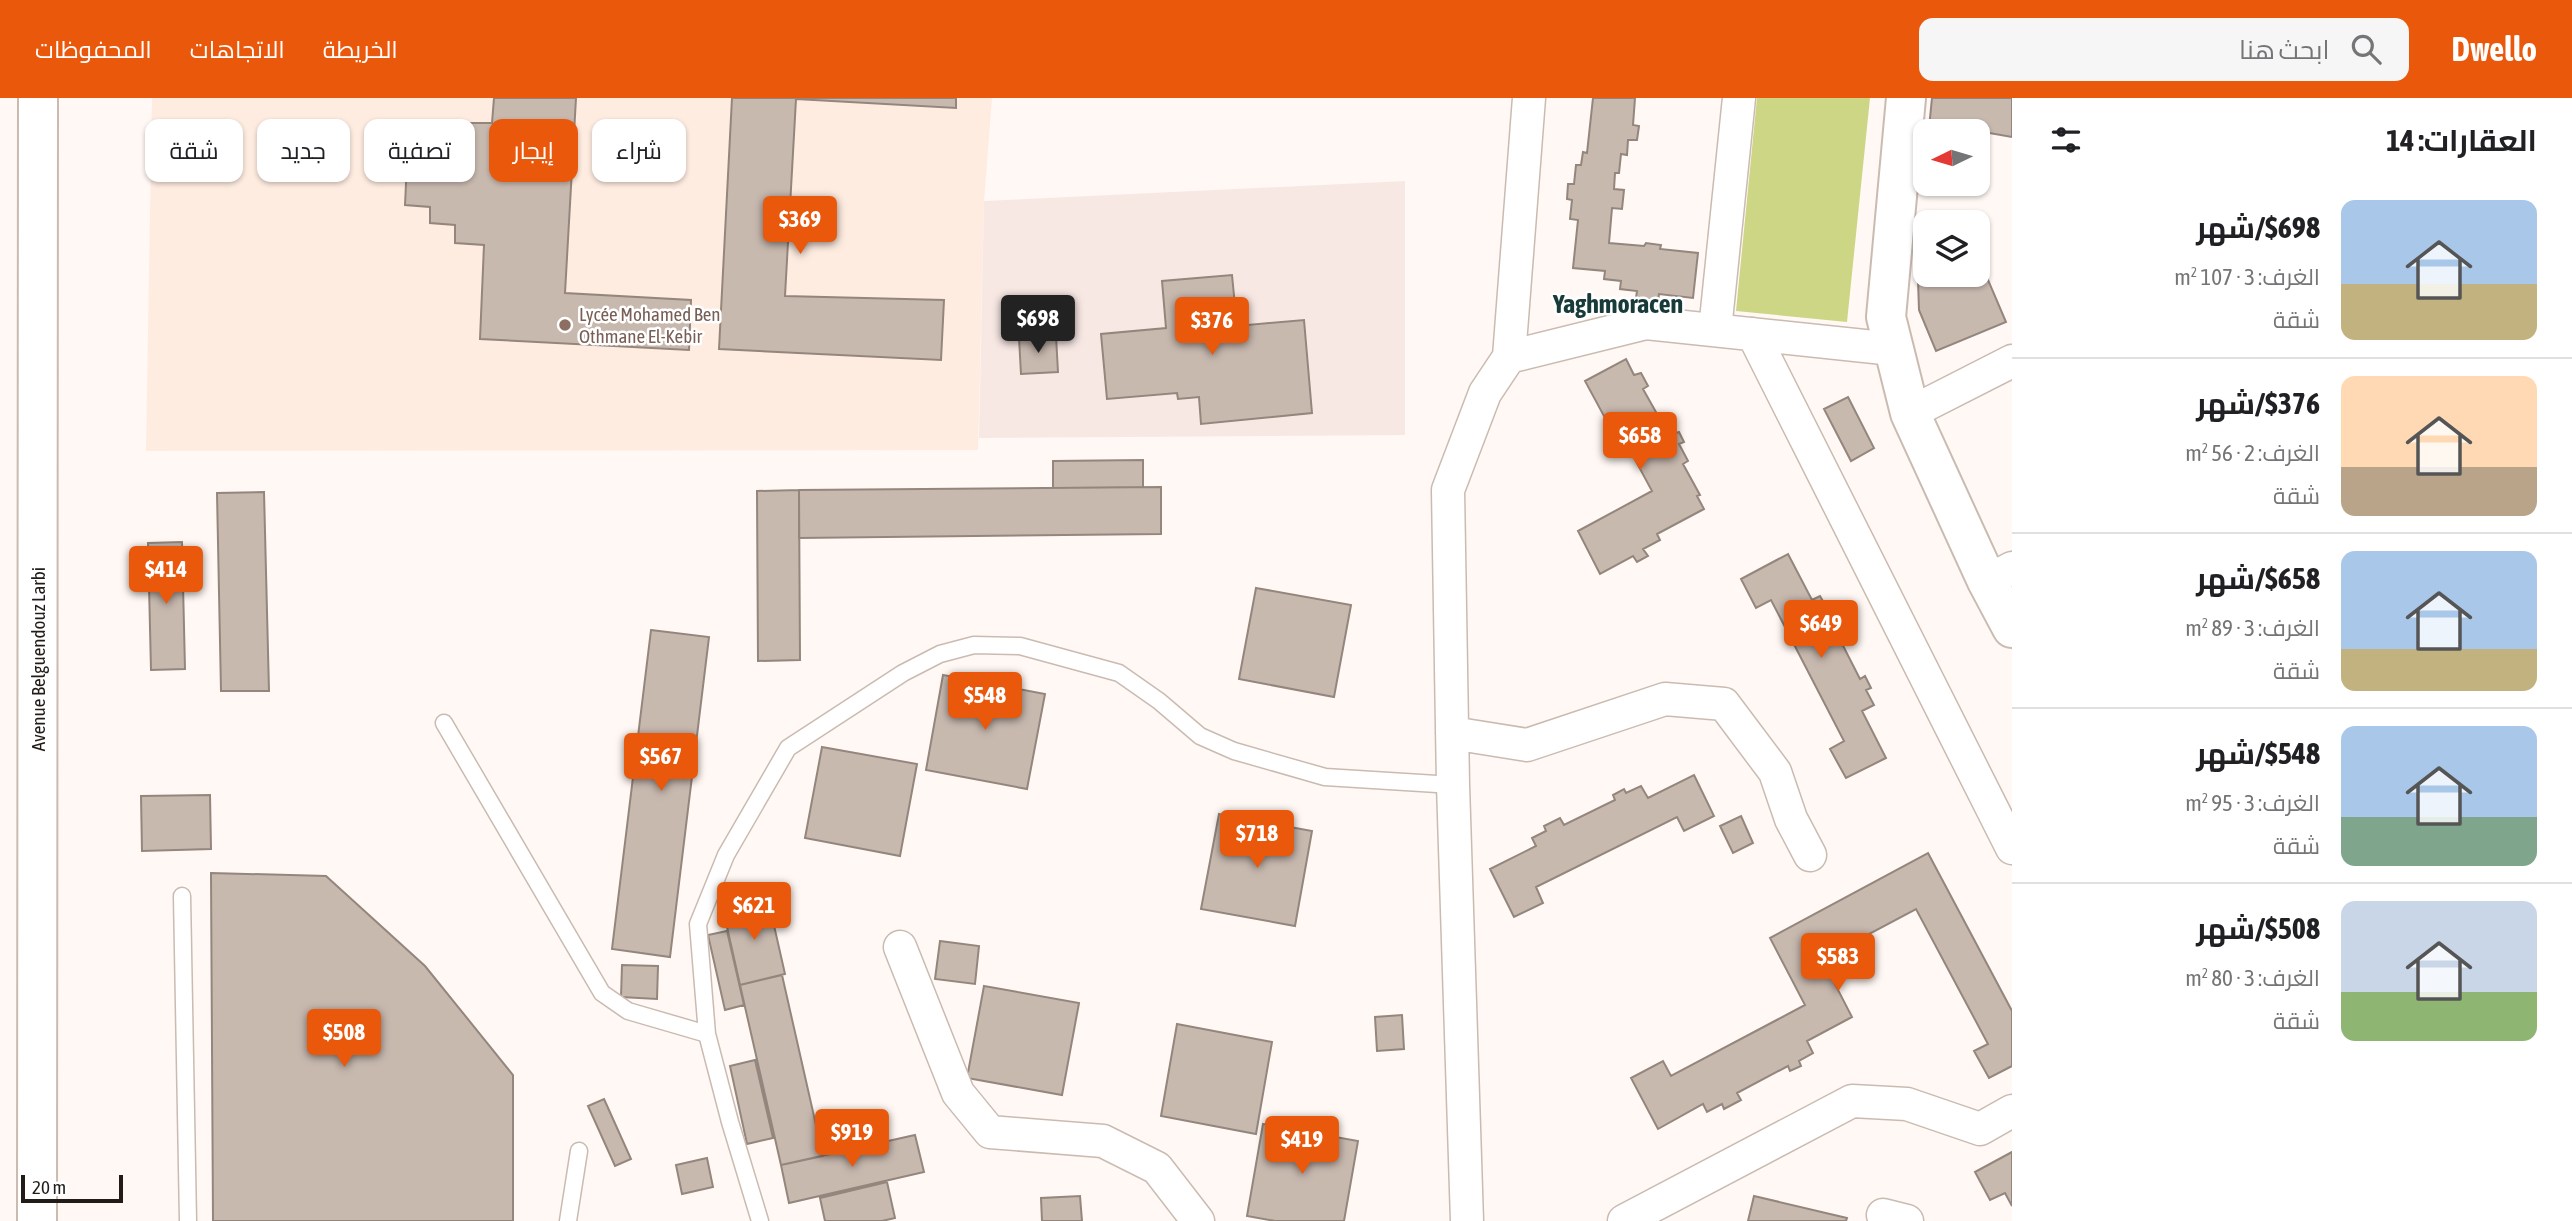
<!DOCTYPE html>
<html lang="ar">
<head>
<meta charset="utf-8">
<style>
	body { margin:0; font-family:"Asap Condensed",Cairo,sans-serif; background:#f6f6f6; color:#202124; direction:rtl; height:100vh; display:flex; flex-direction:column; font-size:26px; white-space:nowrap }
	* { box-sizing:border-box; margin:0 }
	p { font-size:23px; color:#757577 }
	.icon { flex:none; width:38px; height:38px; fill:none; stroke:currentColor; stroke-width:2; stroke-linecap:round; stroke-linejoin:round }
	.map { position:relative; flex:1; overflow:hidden; direction:ltr }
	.sheet { display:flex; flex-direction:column; background:#fff; width:560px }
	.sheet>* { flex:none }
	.guide { position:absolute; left:21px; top:21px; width:665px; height:63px; direction:rtl; display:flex; gap:14px }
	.needle { width:46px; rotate:265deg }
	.buttons { position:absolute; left:1913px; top:21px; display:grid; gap:14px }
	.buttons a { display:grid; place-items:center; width:77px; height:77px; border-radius:14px; background:#fff; box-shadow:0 2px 5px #0004; font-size:35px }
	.scale { position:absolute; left:21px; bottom:18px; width:102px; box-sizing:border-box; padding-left:7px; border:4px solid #211c18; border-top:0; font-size:19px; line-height:24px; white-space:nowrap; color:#211c18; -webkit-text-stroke:5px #fff; paint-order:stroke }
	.price { position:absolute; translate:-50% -60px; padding:0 16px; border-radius:7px; background:#ea580c; color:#fff; font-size:23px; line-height:46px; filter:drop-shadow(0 2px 4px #0008) }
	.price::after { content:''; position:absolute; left:50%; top:42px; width:21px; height:16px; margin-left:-10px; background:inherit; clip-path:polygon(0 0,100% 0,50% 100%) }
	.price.current { background:#222; color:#fff }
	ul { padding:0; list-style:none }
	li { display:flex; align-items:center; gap:21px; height:175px; padding:0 35px }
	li+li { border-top:2px solid #e0e0e0 }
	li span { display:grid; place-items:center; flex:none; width:196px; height:140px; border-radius:14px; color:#555 }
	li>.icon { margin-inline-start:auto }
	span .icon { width:84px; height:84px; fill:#fffc; stroke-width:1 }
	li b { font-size:30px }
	h2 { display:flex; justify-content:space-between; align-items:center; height:84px; padding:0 35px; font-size:30px }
	.pill { padding:0 24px; border-radius:14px; background:#fff; box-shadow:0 2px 5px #0004; font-size:24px; line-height:63px }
	.pill.current { background:#ea580c; color:#fff }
	header { display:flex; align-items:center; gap:42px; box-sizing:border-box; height:98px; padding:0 35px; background:#ea580c; color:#fff }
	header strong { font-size:33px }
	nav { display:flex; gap:38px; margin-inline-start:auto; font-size:24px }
	.search { width:490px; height:63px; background:#f6f6f6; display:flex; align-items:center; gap:18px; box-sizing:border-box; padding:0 24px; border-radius:14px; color:#757577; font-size:26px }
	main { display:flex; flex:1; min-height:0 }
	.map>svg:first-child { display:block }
	.built { fill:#feece0 }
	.medical { fill:#f8e8e4 }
	.green { fill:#ccd685 }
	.building { fill:#c8b9af; stroke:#94867c; stroke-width:2 }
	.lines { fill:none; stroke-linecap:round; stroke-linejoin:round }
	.service-casing { stroke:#cabbb1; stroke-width:19 }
	.minor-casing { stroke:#cabbb1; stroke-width:35 }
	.tertiary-casing { stroke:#cabbb1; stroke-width:42 }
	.primary-casing { stroke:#cabbb1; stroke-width:42 }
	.service { stroke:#fff; stroke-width:16 }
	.minor { stroke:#fff; stroke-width:32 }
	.tertiary { stroke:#fff; stroke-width:38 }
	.primary { stroke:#fff; stroke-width:38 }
	.education-dot { fill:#8d6e63; stroke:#fff; stroke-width:2.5 }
	.labels { text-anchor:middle; stroke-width:5; stroke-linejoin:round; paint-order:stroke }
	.education-label { font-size:19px; fill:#785e54; stroke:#fff; text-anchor:start }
	.street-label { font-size:19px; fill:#211c18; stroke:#fff }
	.district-label { font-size:26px; font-weight:bold; fill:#183b3a; stroke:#fff }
</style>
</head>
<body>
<header>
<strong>Dwello</strong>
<div class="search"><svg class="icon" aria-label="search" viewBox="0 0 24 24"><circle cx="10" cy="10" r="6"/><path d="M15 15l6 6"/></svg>ابحث هنا</div>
<nav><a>الخريطة</a><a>الاتجاهات</a><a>المحفوظات</a></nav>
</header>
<main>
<section class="sheet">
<h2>العقارات: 14<svg class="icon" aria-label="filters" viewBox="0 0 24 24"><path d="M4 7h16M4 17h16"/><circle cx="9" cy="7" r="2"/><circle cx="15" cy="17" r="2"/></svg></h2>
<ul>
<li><span style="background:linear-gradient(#a9c7e8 60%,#c2b280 0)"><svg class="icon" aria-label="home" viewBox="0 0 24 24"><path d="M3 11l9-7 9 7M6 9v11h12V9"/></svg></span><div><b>$698/شهر</b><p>الغرف: 3 · 107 m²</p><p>شقة</p></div></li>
<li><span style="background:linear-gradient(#ffd9b3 65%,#b9a48a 0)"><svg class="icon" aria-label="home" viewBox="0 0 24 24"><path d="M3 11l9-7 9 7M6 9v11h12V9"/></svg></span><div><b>$376/شهر</b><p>الغرف: 2 · 56 m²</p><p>شقة</p></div></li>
<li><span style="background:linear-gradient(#a9c7e8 70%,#c2b280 0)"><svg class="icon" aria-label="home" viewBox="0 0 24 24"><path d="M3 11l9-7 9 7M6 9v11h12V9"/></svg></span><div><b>$658/شهر</b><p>الغرف: 3 · 89 m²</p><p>شقة</p></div></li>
<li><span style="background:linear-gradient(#a9c7e8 65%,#7fa58c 0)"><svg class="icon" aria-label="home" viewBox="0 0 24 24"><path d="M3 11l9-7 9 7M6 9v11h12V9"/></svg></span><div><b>$548/شهر</b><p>الغرف: 3 · 95 m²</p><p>شقة</p></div></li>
<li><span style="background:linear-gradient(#c9d6e8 65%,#8fb573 0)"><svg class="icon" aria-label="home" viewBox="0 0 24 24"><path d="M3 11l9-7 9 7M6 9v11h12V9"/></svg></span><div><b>$508/شهر</b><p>الغرف: 3 · 80 m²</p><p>شقة</p></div></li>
</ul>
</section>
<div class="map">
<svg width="2012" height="1123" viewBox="0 0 2012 1123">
	<rect width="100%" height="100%" fill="#fff8f4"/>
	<path class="built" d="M152 0H992L984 103 978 352 146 353Z"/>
	<path class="medical" d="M1405 83V337L979 340 984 103Z"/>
	<path class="green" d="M1757 0H1870L1847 224 1736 213Z"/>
	<path class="building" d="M494 0H576L565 195 691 202 689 252 480 241 484 147 455 145V127L430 125V109L405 107 407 64 433 63 434 41 464 43V25H492Z
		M732 0H956V10L796 1 785 198 944 202 941 262 719 251Z
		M1593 0H1635L1633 27 1639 28 1637 42H1628L1627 57 1621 56 1619 75H1615L1614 91 1624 92 1622 111 1612 110 1609 145 1644 148 1646 145 1661 147 1660 151 1698 155 1693 200 1659 196 1658 203 1636 200 1637 193 1620 191 1621 183 1604 181 1605 173 1573 170 1578 122 1570 121 1572 102 1567 101 1568 86H1574L1576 67H1581L1583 54 1587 55Z
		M1932 0H2012V39L1978 33 1929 30Z
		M1917 153 1925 154V177H1978V156H1981L1988 182 2006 224 1936 253 1919 212Z
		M1232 177 1237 228 1304 222 1312 315 1201 326 1199 299 1178 301 1177 295 1107 301 1101 236 1166 230 1162 183Z
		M1056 238 1058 274 1021 276 1019 240Z
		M1626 261 1634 277 1641 275 1648 288 1643 291 1661 323 1665 321 1673 336 1679 334 1684 344 1679 346 1688 363 1683 366 1700 397 1697 398 1704 411 1657 436 1660 442 1643 451 1648 458 1637 464 1633 458 1600 476 1578 433 1652 393 1617 328 1611 331 1585 283Z
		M1848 299 1874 350 1851 363 1824 311Z
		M1143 362V389L1053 390V363Z
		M1161 389V436L799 440V392Z
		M799 392 800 562 758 563 757 393Z
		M264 394 269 593H221L217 395Z
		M182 444 185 571 151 572 148 445Z
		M1788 456 1812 502 1820 498 1828 512 1832 510 1841 526 1834 530 1860 581 1865 578 1871 590 1866 592 1874 607 1862 613 1886 660 1846 680 1830 651 1844 643 1771 502 1756 510 1741 481Z
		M1256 490 1351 507 1334 599 1239 581Z
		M651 532 709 539 670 859 612 851Z
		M943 577 1045 596 1027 691 926 672Z
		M822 649 917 666 900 758 805 740Z
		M1694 677 1714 718 1684 733 1677 719 1536 789 1543 805 1514 819 1490 771 1536 748 1532 740 1546 733 1544 728 1560 720 1564 727 1615 702 1613 697 1624 691 1626 695 1641 688 1648 700Z
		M210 697 211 751 142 753 141 698Z
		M1219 716 1312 733 1295 828 1201 811Z
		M1741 718 1753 745 1733 755 1720 728Z
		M1928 755 2012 913V968L1989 980 1974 953 1988 946 1916 811 1822 861 1852 919 1807 943 1813 955 1799 963 1801 968 1790 973 1788 968 1737 995 1741 1002 1724 1011 1722 1006 1707 1014 1703 1006 1658 1031 1631 980 1663 963 1671 978 1805 907 1770 840Z
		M211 775 326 778 425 868 513 977V1123H213Z
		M768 801 785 876 740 887 723 811Z
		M727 833 744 907 725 912 708 837Z
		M940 843 979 848 975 886 935 881Z
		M622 867 658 868 657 901 621 899Z
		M782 877 823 1058 781 1067 740 887Z
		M984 888 1079 905 1062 997 967 980Z
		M1402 917 1404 951 1377 953 1375 919Z
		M1177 926 1272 944 1256 1036 1161 1018Z
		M755 962 773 1040 747 1046 730 968Z
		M604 1001 631 1061 615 1068 588 1008Z
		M1263 1026 1358 1043 1344 1123H1275L1247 1118Z
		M915 1037 924 1074 789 1105 781 1067Z
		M2012 1054V1108L2005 1095 1990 1102 1975 1074Z
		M707 1060 713 1089 682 1096 676 1067Z
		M887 1084 895 1120 882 1123H825L820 1100Z
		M1080 1098 1082 1123H1042L1041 1100Z
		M1754 1098 1847 1120 1846 1123H1748Z"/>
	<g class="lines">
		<g class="service-casing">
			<path id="service" d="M444 625 602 895 628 913 707 936
				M182 798 188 1123
				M568 1123 579 1053
				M760 1123 730 1024 707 936 698 826 726 757 788 650 903 575 940 556 974 547 1020 548 1119 575 1159 603 1200 638 1234 653 1325 679 1453 687"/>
		</g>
		<g class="minor-casing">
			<path id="minor" d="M1715 232 1739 0
				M1753 236 2012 750
				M1509 259 1529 0
				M1910 315 2012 263
				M1987 483 2012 470
				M1452 635 1527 647 1665 601 1724 606 1775 674 1791 721 1810 757
				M900 849 958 995 990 1034 1103 1043 1157 1070 1198 1123
				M1883 1117 1907 1123
				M1467 1123 1453 687 1448 392 1485 295 1509 259 1646 225 1893 251
				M1624 1123 1852 1003 1907 1006 1980 1031 2012 1013"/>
		</g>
		<g class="tertiary-casing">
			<path id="tertiary" d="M1906 0 1886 219 1910 315 1987 483 2012 530"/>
		</g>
		<g class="primary-casing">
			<path id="primary" d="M37 1123 38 0"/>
		</g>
		<use href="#service" class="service"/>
		<use href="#minor" class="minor"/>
		<use href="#tertiary" class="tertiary"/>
		<use href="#primary" class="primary"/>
	</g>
	<circle class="education-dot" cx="565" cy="227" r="7"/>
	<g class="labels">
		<g class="education-label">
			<text x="579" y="223">Lycée Mohamed Ben<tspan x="579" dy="22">Othmane El-Kebir</tspan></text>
		</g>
		<g class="street-label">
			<text transform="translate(38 561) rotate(-90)" y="7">Avenue Belguendouz Larbi</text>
		</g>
		<g class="district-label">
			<text x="1618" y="215">Yaghmoracen</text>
		</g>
	</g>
</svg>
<div class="buttons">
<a><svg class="needle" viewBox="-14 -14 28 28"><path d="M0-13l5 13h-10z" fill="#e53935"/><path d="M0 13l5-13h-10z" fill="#757577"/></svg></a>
<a><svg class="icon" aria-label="layers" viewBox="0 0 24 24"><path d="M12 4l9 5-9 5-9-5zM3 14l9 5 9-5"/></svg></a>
</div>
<div class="scale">20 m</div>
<b class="price" style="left:800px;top:158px">$369</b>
<b class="price current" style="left:1038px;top:257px">$698</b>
<b class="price" style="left:1212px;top:259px">$376</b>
<b class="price" style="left:1640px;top:374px">$658</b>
<b class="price" style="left:166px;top:508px">$414</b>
<b class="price" style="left:1821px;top:562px">$649</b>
<b class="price" style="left:985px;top:634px">$548</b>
<b class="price" style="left:661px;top:695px">$567</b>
<b class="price" style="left:1257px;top:772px">$718</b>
<b class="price" style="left:754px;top:844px">$621</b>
<b class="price" style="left:1838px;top:895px">$583</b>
<b class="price" style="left:344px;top:971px">$508</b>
<b class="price" style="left:852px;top:1071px">$919</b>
<b class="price" style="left:1302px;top:1078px">$419</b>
<div class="guide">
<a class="pill">شراء</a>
<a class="pill current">إيجار</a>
<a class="pill">تصفية</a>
<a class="pill">جديد</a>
<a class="pill">شقة</a>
</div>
</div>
</main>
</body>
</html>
